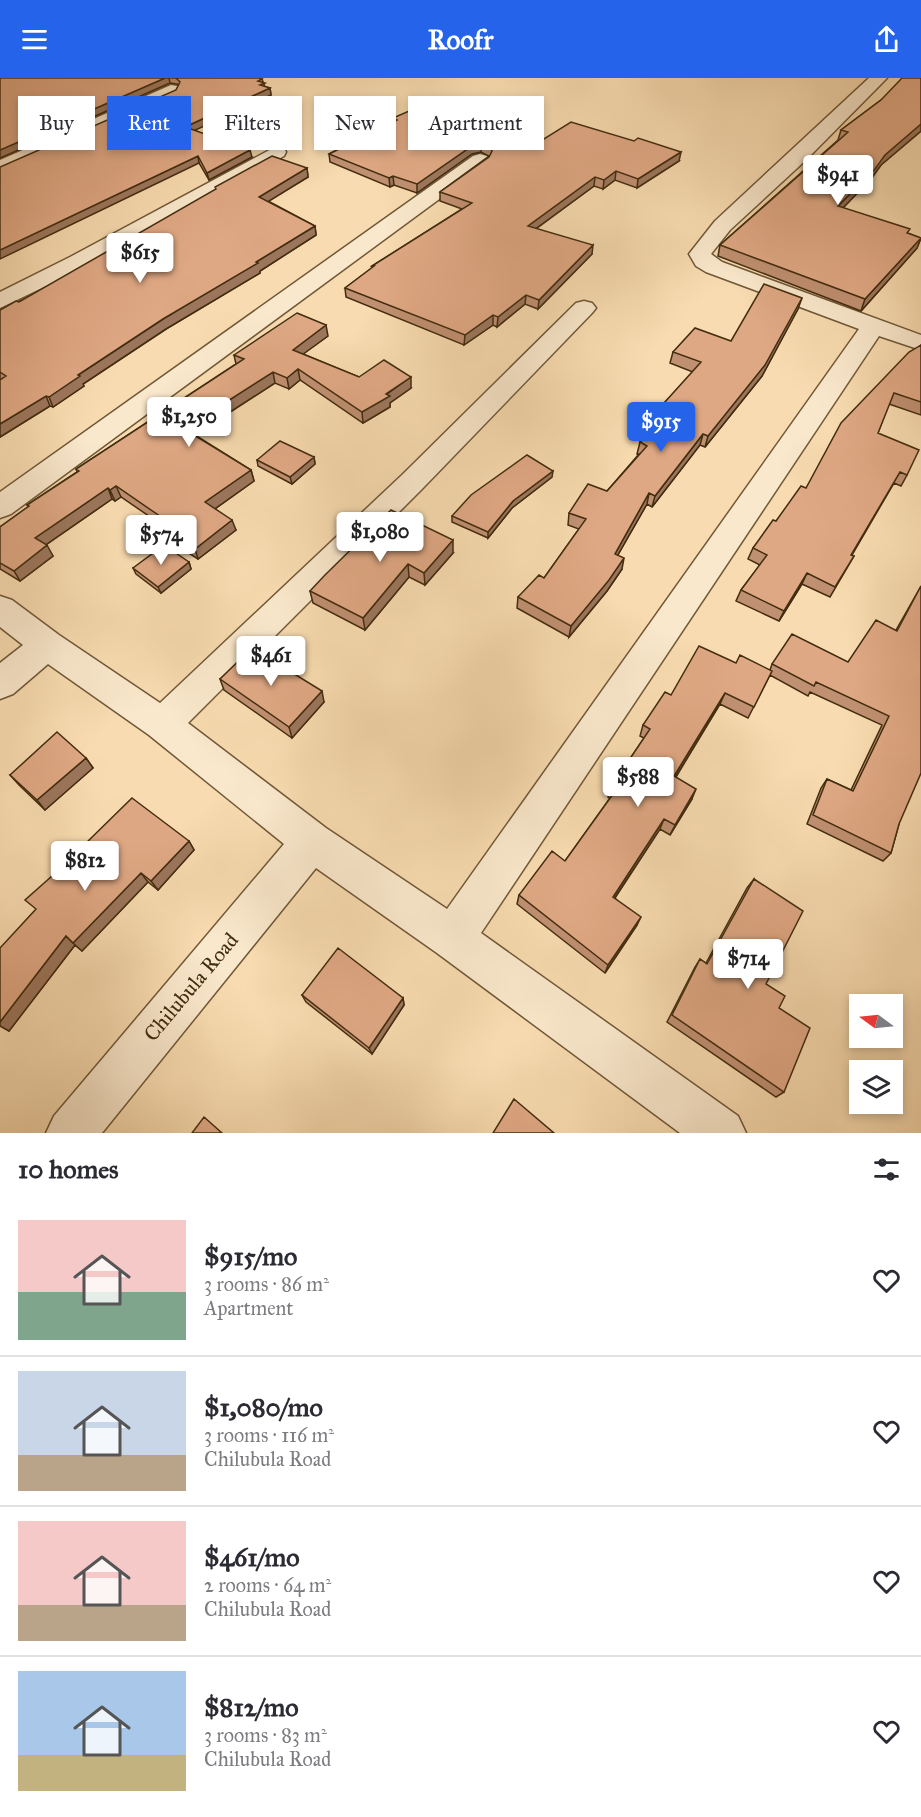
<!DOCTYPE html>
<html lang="en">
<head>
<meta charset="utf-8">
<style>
	body { margin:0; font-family:"IM FELL Great Primer",serif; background:#f7f7f7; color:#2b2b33; height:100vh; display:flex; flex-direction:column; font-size:22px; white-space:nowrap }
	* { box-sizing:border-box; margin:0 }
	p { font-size:20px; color:#7c7c81 }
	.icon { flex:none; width:33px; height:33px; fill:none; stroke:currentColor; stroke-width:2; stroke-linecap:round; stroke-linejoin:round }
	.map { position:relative; height:1055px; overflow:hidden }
	.details { display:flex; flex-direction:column; background:#fff; flex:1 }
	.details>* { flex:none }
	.hud { position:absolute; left:18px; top:18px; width:600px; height:54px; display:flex; gap:12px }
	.needle { width:39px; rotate:285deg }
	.buttons { position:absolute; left:849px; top:916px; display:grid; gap:12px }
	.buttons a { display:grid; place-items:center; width:54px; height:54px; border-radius:0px; background:#fff; box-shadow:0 3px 9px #0003; font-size:30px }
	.price { position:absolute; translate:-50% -51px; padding:0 14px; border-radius:6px; background:#fff; color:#222; font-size:20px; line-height:39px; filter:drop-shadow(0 2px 3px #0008) }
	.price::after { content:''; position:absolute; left:50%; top:36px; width:18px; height:14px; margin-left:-9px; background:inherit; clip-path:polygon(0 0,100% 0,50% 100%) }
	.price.current { background:#2563eb; color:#fff }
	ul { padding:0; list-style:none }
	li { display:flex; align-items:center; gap:18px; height:150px; padding:0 18px }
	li+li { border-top:2px solid #e1e1e2 }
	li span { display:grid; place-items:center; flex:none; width:168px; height:120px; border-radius:0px; color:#555 }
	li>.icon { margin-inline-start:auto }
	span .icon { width:72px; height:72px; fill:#fffc; stroke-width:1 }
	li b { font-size:26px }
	h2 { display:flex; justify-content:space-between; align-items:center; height:72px; padding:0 18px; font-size:26px }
	.pill { padding:0 21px; border-radius:0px; background:#fff; box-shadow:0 3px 9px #0003; font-size:21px; line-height:54px }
	.pill.current { background:#2563eb; color:#fff }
	header { display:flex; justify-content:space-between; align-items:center; height:78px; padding:0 18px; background:#2563eb; color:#fff; font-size:27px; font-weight:700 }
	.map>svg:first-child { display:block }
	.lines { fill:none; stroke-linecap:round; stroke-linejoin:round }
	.minor-casing { stroke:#705837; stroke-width:3 }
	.minor { fill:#fae8cc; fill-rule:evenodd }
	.wall { fill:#c09072; stroke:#432d0f; stroke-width:1.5 }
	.shaded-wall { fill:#9c765c; stroke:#432d0f; stroke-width:1.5 }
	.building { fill:#dfa884; stroke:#432d0f; stroke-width:1.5 }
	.labels { text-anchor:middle; stroke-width:6; stroke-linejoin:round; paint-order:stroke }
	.near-street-label { font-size:21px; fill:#432d0f; stroke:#fae8cc }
</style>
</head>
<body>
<header><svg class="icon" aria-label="menu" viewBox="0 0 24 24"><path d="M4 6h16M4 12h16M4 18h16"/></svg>Roofr<svg class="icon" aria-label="share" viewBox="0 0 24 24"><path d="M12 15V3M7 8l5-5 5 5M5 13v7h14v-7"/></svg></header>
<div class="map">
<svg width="921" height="1055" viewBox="0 0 921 1055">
	<rect width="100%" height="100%" fill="#f8dbb0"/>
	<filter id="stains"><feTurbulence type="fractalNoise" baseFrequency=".00333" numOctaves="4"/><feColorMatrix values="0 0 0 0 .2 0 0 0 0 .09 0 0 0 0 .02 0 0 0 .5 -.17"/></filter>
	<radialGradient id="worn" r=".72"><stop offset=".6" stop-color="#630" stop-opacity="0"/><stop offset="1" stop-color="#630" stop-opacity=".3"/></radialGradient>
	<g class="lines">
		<g class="minor-casing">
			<path id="minor" d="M869 0H887L807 81 730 152 711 176 722 184 921 257V272L879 258 481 855 738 1038 746 1055H680L437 875 316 790 102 1055H46L54 1038 284 766 149 657 48 586 13 616 0 621V585L23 567 0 549V518L12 522 59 557 160 625 402 397 576 225 584 223 592 225 596 230 592 235 422 411 188 645 326 750 447 831 859 251 706 194 696 188 689 176 715 143Z
				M171 7 177 8 180 12 177 16 0 95V82Z
				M277 68 284 70 286 74 284 78 86 189 0 230V214L70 179Z
				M480 76 487 78 490 82 487 86 11 436 0 440V414L473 78Z"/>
		</g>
		<use href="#minor" class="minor"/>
	</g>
	<path class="wall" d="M0 0H259L262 1 265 9 270 10 271 17 194 52 252 79 209 102 199 85 176 12 179 7 177 6 170 5 0 80Z
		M921 0V53L881 87 871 101 843 130 921 160 917 170 861 233 718 178 720 167 838 62 841 52 881 22Z
		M393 40 536 66 679 83 637 110 615 102 603 111 594 108 536 151 592 176 538 231 525 226 497 249 493 247 464 267 346 219 345 210 372 190V188L462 131 440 123V114L489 78 481 74 472 76 417 115 394 107 390 109 330 84 329 76 393 44Z
		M307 90 308 99 268 123 315 148 316 157 260 193V195L166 251 83 306 84 308 53 329 50 328 0 359V232Z
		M798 231 762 298 705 369 700 367 652 429 647 426 618 477 622 491 607 513 569 559 517 530 518 519 544 500 579 451 568 447 569 435 607 413 639 376H637L640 364 658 349 653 347 655 335 693 294 670 285 673 274 731 263Z
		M328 258 303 276 359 299 411 310 390 325V329L363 345 300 302 289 311 275 305 195 357 251 392 254 403 215 431 236 452 198 481 164 459 160 449 162 447 121 419 115 423 112 421 46 467 53 478 20 503 0 491V449L28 429 27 427 77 394 76 391 236 286 234 277Z
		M921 267V337L889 326 878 355 907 397 901 408 894 405 852 477 854 478 830 519 802 506 779 543 736 523 741 512 760 487 748 481 753 470 806 410Z
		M314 379 315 386 292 406 258 388 257 382Z
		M552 399 512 430 488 460 452 444V438Z
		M453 475 425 507 409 499 365 552 313 525 310 513Z
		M189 484 191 491 161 515 136 496 133 490Z
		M921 508 899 746 891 775 883 783 807 746 821 710 827 701 851 712 882 647 810 614 808 618 770 597 748 640 720 626 676 699 692 721 670 757 660 751 615 820 637 847 605 895 517 826 519 817 565 783 610 720 608 719 611 709 644 660 640 658 643 647 671 617 770 592 772 586 848 584 896 552Z
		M220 601 324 624 292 660 224 612Z
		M86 680 93 690 45 732 19 707 10 697Z
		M189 763 194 772 158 812 148 804 82 873 75 867 9 953 0 948V870Z
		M754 801 766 906 779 930 784 1014 776 1019 667 944 695 889 700 881 706 885 747 810Z
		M302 917 403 920 404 927 372 976 306 924Z"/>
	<path class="shaded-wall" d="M165 0H169L170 5 0 80V72Z
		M270 10 271 17 187 56 185 49Z
		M921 45V53L881 87 871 101 834 139 838 128 885 77Z
		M481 65V74L472 76 417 115V106L472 68Z
		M250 72 252 79 209 102 207 95Z
		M681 74 679 83 637 110 638 101Z
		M198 78 199 85 0 181V172Z
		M307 90 308 99 261 128 259 119Z
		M616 93 615 102 603 111 604 102Z
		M393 98 394 107 390 109 389 100Z
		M595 99 594 108 527 157 528 148Z
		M315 148 316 157 260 193V195L166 251 83 306 84 308 53 329 49 319 78 297 163 241Z
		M921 160 917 170 861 233 865 221Z
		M593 167 592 176 538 231 539 222Z
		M526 217 525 226 497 249 498 239Z
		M802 220 798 231 762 298 705 369 708 358Z
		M493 237V247L464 267 465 257Z
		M326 247 328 258 295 282 293 272Z
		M298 291 300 302 289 311 287 300Z
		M273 294 275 305 188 361 184 351Z
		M411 299V310L390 325V329L363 345 362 334Z
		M46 318 50 328 0 359V346Z
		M703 356 700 367 652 429 655 418Z
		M314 379 315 386 292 406 290 399Z
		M251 392 254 403 209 435 205 424Z
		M553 393 552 399 512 430 488 460V454L513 423Z
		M116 408 121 419 115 423 110 412Z
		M108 410 112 421 41 470 35 460Z
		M649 415 647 426 612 487 615 476Z
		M232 442 236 452 198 481 195 471Z
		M453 462V475L425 507 424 495Z
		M47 467 53 478 20 503 14 493Z
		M624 480 622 491 607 513 569 559 571 548Z
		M189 484 191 491 161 515 158 509Z
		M408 486 409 499 365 552 363 540Z
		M807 495 802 506 779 543 784 533Z
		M322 613 324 624 292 660 289 649Z
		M725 615 720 626 670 708 674 698Z
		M86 680 93 690 45 732 37 722Z
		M696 711 692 721 670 757 675 747Z
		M664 741 660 751 610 827 613 819Z
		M189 763 194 772 158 812 151 803Z
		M141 795 148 804 82 873 73 865Z
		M641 839 637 847 605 895 608 887Z
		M66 858 75 867 9 953 0 948V944Z
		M403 920 404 927 372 976 369 970Z"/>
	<path class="building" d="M0 0H165L0 72Z
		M176 0H259L262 1 258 3 265 5 260 7 270 10 185 49 250 72 207 95 198 78 0 172V89L176 12 180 4Z
		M902 0H921V46L885 77 875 91 838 128 910 151 907 155 921 160 865 221 720 167 848 54 841 52 881 22Z
		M432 23 536 66 571 44 634 63 638 60 681 74 638 101 616 93 604 102 595 99 528 148 593 167 539 222 526 217 498 239 493 237 465 257 345 210 374 188H372L472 125 440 114 489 79 492 73 489 68 481 65 472 68 417 106 393 98 389 100 329 76 397 42 393 40Z
		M272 78 307 90 259 119 315 148 256 184 258 185 163 241 78 297 80 298 49 319 46 318 0 346V302L6 298 0 294V232L16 223 19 224 216 111 215 109Z
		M764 206 802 220 765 287 708 358 703 356 655 418 649 415 615 476 624 480 609 502 571 548 518 519 539 497 544 500 586 441 569 435 588 406 607 413 647 368 640 364 668 341 655 335 701 284 673 274 695 250 731 263Z
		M297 235 326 247 293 272 359 299 384 282 411 299 386 316 390 318 362 334 298 291 287 300 273 294 184 351 251 392 205 424 232 442 195 471 160 449 167 443 116 408 110 412 108 410 35 460 47 467 14 493 0 485V449L29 428 27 427 79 393 76 391 244 281 234 277Z
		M921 267V324L894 315 878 355 919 372 907 397 900 394 851 477 854 478 835 509 807 495 784 533 741 512 767 477 753 470 773 442 776 443 801 408 806 410 841 345 909 274Z
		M280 363 314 379 290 399 257 382Z
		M527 377 553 393 513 423 488 454 452 438 471 417Z
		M391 432 453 462 424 495 408 486 363 540 310 513 324 498Z
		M164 467 189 484 158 509 133 490Z
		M921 508V695L899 746 891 775 813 737 827 701 853 713 889 638 816 604 814 608 772 586 792 556 848 584 876 542 897 553Z
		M699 568 736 585 740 577 772 593 754 629 725 615 674 698 696 711 675 747 664 741 613 819 641 839 608 887 519 817 552 773 565 783 616 712 611 709 650 651 643 647 665 614 671 617Z
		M252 570 322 613 289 649 220 601Z
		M57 654 86 680 37 722 10 697Z
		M132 720 189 763 151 803 141 795 73 865 66 858 0 944V870L36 831 25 822 87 767 85 766Z
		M754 801 803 833 766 906 785 918 779 930 810 950 784 1014 672 937 700 881 707 886Z
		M338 870 403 920 369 970 302 917Z
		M514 1021 554 1055H493Z
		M204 1039 222 1055H192Z"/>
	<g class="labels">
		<g class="near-street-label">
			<text transform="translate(191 909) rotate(-50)" y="7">Chilubula Road</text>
		</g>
	</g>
	<rect width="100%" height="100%" filter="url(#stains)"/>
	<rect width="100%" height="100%" fill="url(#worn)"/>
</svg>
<div class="buttons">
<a><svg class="needle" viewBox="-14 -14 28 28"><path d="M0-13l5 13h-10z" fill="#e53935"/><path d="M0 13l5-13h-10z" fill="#7c7c81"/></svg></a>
<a><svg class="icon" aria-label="layers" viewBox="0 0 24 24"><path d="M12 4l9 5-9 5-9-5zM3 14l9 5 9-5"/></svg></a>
</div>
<b class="price" style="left:838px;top:128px">$941</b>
<b class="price" style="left:140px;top:206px">$615</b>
<b class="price" style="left:189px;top:370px">$1,250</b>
<b class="price current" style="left:661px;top:375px">$915</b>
<b class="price" style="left:380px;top:485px">$1,080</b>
<b class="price" style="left:161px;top:488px">$574</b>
<b class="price" style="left:271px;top:609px">$461</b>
<b class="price" style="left:638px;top:730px">$588</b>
<b class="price" style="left:85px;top:814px">$812</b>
<b class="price" style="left:748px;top:912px">$714</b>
<div class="hud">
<a class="pill">Buy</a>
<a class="pill current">Rent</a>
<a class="pill">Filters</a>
<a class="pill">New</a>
<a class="pill">Apartment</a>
</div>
</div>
<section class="details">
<h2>10 homes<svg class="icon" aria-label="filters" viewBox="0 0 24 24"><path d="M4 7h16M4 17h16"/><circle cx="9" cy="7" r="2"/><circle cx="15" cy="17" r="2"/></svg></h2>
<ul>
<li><span style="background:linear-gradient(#f6c9c9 60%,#7fa58c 0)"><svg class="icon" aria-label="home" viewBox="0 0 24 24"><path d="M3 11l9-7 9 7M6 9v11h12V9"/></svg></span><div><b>$915/mo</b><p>3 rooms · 86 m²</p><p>Apartment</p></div><svg class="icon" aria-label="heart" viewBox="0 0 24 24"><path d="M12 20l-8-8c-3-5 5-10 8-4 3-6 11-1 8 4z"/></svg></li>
<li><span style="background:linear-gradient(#c9d6e8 70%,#b9a48a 0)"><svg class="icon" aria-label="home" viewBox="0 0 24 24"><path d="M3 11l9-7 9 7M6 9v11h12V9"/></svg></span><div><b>$1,080/mo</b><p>3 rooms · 116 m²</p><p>Chilubula Road</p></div><svg class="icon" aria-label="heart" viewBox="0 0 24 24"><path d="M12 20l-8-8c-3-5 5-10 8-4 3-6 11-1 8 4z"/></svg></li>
<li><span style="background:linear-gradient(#f6c9c9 70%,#b9a48a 0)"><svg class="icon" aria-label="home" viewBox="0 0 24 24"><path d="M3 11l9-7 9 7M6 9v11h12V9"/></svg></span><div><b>$461/mo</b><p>2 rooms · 64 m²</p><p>Chilubula Road</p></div><svg class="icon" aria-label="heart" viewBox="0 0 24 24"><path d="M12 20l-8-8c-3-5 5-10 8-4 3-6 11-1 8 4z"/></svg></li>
<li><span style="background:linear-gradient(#a9c7e8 70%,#c2b280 0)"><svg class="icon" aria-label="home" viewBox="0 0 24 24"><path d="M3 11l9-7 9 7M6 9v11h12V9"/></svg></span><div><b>$812/mo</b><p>3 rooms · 83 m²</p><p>Chilubula Road</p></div><svg class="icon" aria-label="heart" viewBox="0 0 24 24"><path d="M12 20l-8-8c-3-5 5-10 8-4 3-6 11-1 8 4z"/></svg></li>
</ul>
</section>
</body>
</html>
